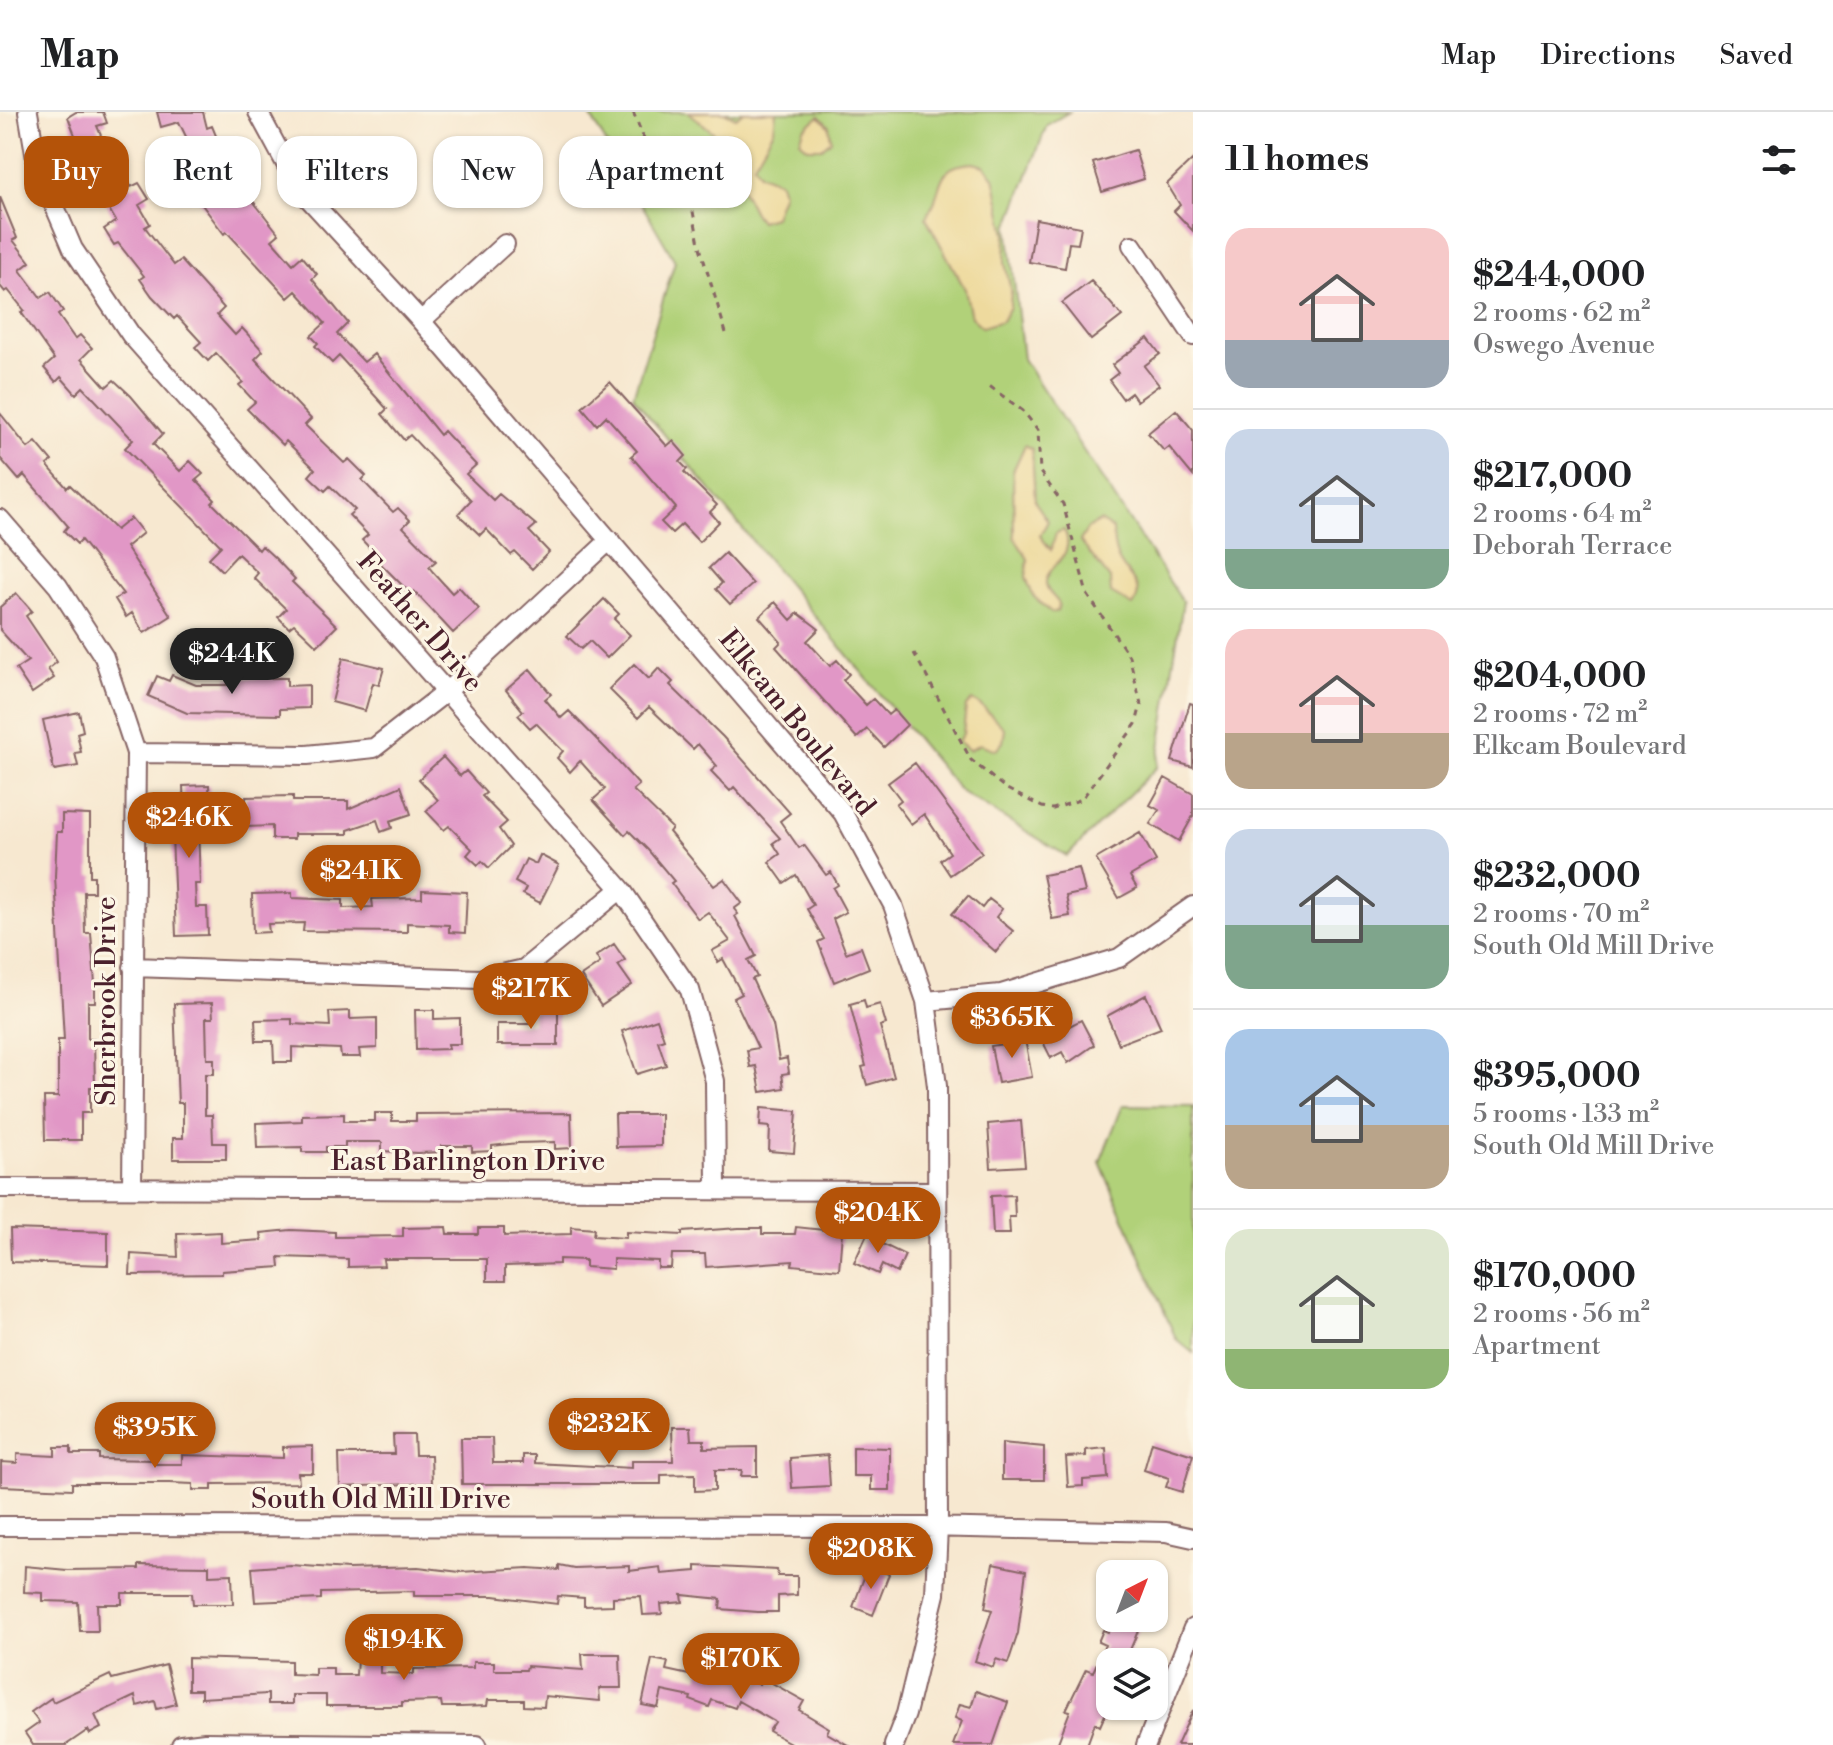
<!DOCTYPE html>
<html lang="en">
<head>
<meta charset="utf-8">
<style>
	body { margin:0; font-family:"Libre Bodoni",serif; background:#f6f6f6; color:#202124; height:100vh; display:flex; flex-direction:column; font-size:30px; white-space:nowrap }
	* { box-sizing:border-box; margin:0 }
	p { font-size:26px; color:#757577 }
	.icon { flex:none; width:44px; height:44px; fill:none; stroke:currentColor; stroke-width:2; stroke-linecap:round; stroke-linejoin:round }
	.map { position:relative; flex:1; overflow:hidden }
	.drawer { display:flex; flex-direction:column; background:#fff; width:640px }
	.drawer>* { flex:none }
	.guide { position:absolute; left:24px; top:24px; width:760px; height:72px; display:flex; gap:16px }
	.needle { width:52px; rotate:42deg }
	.buttons { position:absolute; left:1096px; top:1448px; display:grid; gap:16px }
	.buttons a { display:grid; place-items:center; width:72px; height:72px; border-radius:16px; background:#fff; box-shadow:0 2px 6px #0004; font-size:40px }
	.price { position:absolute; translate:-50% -68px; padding:0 18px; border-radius:28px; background:#b45309; color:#fff; font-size:26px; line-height:52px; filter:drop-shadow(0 2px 4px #0008) }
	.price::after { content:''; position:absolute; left:50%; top:48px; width:24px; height:18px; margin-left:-12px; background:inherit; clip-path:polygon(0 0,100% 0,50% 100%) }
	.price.selected { background:#222; color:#fff }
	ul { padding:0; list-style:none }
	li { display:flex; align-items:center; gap:24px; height:200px; padding:0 32px }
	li+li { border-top:2px solid #e0e0e0 }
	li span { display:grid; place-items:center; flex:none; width:224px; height:160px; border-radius:24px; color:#555 }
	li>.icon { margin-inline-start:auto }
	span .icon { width:96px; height:96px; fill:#fffc; stroke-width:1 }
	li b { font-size:34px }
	h2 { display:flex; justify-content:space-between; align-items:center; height:96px; padding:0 32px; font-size:34px }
	.chip { padding:0 28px; border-radius:24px; background:#fff; box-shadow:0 2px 6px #0004; font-size:28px; line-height:72px }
	.chip.selected { background:#b45309; color:#fff }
	header { display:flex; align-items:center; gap:48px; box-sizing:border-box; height:112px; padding:0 40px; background:#fff; border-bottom:2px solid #e0e0e0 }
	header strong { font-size:38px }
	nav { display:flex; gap:44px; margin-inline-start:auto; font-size:28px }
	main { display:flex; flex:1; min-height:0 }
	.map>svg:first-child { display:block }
	.green { fill:#b1d179; stroke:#7e7852; stroke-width:2 }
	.sand { fill:#eeda9e; stroke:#9c7c64; stroke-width:2 }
	.building { fill:#e197c6 }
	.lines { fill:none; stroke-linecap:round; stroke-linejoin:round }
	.minor-casing { stroke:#876565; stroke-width:22 }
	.path { stroke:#876565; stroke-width:3; stroke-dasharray:6 6; stroke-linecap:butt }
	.minor { stroke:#fff; stroke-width:18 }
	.labels { text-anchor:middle; stroke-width:6; stroke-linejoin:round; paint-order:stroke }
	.street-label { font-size:28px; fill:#4a1f2b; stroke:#fcf5e5 }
</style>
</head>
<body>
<header>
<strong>Map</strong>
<nav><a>Map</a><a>Directions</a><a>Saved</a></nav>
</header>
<main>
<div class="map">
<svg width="1193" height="1633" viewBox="0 0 1193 1633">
	<rect width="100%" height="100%" fill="#fcf5e5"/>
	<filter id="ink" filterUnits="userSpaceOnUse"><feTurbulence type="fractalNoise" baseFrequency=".0125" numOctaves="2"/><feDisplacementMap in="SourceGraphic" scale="16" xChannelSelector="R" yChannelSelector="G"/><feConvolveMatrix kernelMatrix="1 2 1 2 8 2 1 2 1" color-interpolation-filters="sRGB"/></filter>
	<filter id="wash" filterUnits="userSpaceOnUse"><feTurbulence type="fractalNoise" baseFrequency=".006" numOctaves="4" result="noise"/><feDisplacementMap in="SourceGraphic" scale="32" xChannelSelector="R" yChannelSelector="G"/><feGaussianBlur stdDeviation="1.8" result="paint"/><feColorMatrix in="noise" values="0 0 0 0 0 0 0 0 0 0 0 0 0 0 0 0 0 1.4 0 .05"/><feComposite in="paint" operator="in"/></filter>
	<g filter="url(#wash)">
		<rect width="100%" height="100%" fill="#f7e8d0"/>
		<path class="green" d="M588 0H1069L1047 13 1008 115 1023 247 1183 490 1157 655 1067 744 960 679 633 285 675 149Z
			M1123 993 1193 994V1241L1176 1227 1100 1050Z"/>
		<path class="sand" d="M688 0H724L736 6 743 0H776L774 18 754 52 760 62 780 70 783 80 774 105 760 109 754 101 713 20Z
			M819 4 829 14 831 28 822 36H808L800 29 804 17Z
			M973 51 985 54 994 65 1006 122 1005 151 1011 179 1010 195 1002 209 982 215 971 205 965 177 926 106C928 99 934 94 935 88 943 63 943 53 973 51Z
			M1025 333 1032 337 1035 390 1048 409 1040 424 1051 438 1056 421 1064 418C1079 447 1039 456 1047 476 1050 483 1056 486 1059 492L1057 499 1052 501 1033 484 1026 465 1028 447 1014 425 1013 359Z
			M1100 409 1113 418C1113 426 1114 436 1117 444 1123 462 1148 473 1133 494L1111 481 1110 467 1080 429 1088 416Z
			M972 588 982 594 1005 617 1003 630 996 638 980 632 969 638 958 629 963 622 966 594Z"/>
		<g id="blocks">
			<path class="building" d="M76 0H103L107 11 97 14 109 43 115 40 131 75 139 71 149 87 139 93 150 112 145 115 174 153 181 148 224 196 217 203 235 223 242 216 263 239 255 247 311 307 305 313 344 351 349 347 366 364 362 368 393 400 398 396 410 408 403 415 436 449 429 455 433 460 452 481 459 475 479 497 453 521 414 479 411 482 380 451 382 449 362 428 368 423 349 403 355 398 330 374 325 379 309 364 315 357 286 329 283 333 247 297 255 290 239 273 243 270 216 241 208 249 195 235 201 230 177 204 174 207 152 184 140 167 144 164 118 131 114 133 104 117 116 109 97 77 89 80 78 55 86 52 68 5Z
				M157 0H203L207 16 212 14 219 31 213 34 218 52 194 62 183 38 191 35 179 10 161 15Z
				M1135 38 1144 67 1102 80 1093 51Z
				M1193 47V119L1174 99 1180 93 1167 72Z
				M219 71 231 89 245 79 279 122 272 128 293 152 302 144 317 162 312 167 348 211 337 222 364 250 374 242 440 323 444 319 476 353 466 362 493 388 499 382 536 413 529 419 549 440 532 457 515 440 511 443 486 417 480 423 458 402 471 388 410 323 404 328 382 302 387 297 339 244 332 251 315 234 318 231 311 224 325 211 296 179 288 186 227 120 224 122 197 86Z
				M0 85 17 126 13 128 30 150 20 158 41 186 50 180 63 199 58 203 75 227 80 223 92 236 81 247 106 275 114 268 131 284 163 322 153 332 180 359 190 349 203 362 196 368 215 388 212 391 259 438 262 434 275 446 295 467 292 470 337 514 317 534 294 512 289 516 278 505 286 497 254 466 258 461 238 442 222 459 209 446 221 434 125 336 133 328 83 275 76 282 61 265 56 270 44 256 54 247 21 200 24 198 8 178 5 180 0 174Z
				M1036 107 1081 115 1078 132 1069 131 1065 156 1029 150Z
				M1091 169 1122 204 1091 228 1062 191Z
				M1148 226 1160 242 1144 254 1159 273 1137 289 1131 281 1123 287 1109 268 1118 261 1112 253Z
				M610 270 667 334 673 329 686 344 680 350 687 357 684 360 717 393 710 400 719 410 699 430 682 412 672 421 661 410 676 396 631 344 637 339 606 304 597 313 582 295Z
				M1176 298 1193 318V364L1169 335 1164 339 1148 321Z
				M0 301 28 336 36 330 52 349 47 353 67 376 70 373 116 418 131 406 143 421 126 435 171 504 144 521 132 501 126 505 115 487 123 482 81 428 77 432 64 419 68 414 24 363 19 368 0 346Z
				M725 441 753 472 730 492 716 477 722 471 709 456Z
				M16 481 32 499 26 504 57 550 48 557 54 566 32 581 16 557 28 549 0 518V495Z
				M604 487 619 502 614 507 630 523 607 546 590 529 581 537 567 524Z
				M775 490 791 508 798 501 819 517 807 529 830 554 837 548 849 562 843 568 866 593 873 587 888 603 894 598 907 613 884 635 867 617 857 626 776 535 781 530 759 505Z
				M343 546 384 556 379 573 373 571 365 599 332 590Z
				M634 552 649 567 659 556 673 570 670 573 723 625 790 701 780 709 799 736 804 733 826 763 831 760 838 773 833 776 846 800 833 807 846 841 861 835 869 856 834 870 818 830 824 827 807 797 813 793 796 763 784 771 769 750 780 742 773 731 780 726 734 675 730 679 711 659 717 654 698 632 693 637 649 595 638 606 609 577Z
				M530 557 551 582 545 587 561 606 569 599 608 639 639 673 633 678 672 716 669 720 714 774 724 767 742 791 734 797 738 802 735 804 756 844 748 848 757 865 752 867 773 913 779 948 787 946 789 961 782 962 784 976 761 980 756 954 750 955 747 938 758 936 734 886 742 882 723 847 718 850 712 839 730 829 708 800 698 807 671 771 674 769 648 738 629 719 625 723 593 688 605 677 580 649 570 660 557 646 563 639 536 611 530 616 518 603 523 599 506 578Z
				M172 563 196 573H228L227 566H287V574L309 573V596L280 597V603L187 601 148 584 157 564 169 569Z
				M1190 591 1193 592V655L1172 649Z
				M79 600 83 619 77 621 81 640 75 641 78 654 54 658 43 608Z
				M443 645 460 664 466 659 486 681 482 684 507 710 499 717 511 734 489 756 482 749 478 753 467 743 472 737 449 714 444 718 426 699 438 688 419 667Z
				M915 651 982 741 950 763 940 748 950 741 924 702 911 712 896 692 901 688 888 671Z
				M1165 666 1193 682V704L1179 729 1150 712 1159 698 1150 693Z
				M209 673 211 714H198L200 772H195L196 795H207L208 823 176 824 171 697H184L183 674Z
				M401 674 411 702 390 709 392 716 381 720 377 708 348 718V722H294V727H272V714L246 715V685L293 684V689H348V697Z
				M62 702 90 703V764H94V780H84L85 821H91L95 872V890H88V927H94L95 975H90V1001H81V1028H45L44 985H58V928H64L55 764 57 720H62Z
				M1140 721 1156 749 1130 764 1137 776 1119 786 1096 747Z
				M540 743 559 753 540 791 523 782 526 776 515 770 526 747 536 752Z
				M1079 756 1085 780 1066 784 1070 804 1052 807 1043 763Z
				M422 778 467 780 465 821 449 820V813L407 811V820L303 819 304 811 268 812 269 820 253 821 252 782 292 781V786L343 788V796L373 795 372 787 422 786Z
				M968 784 982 796 989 787 1002 797 996 805 1013 819 996 840 952 802Z
				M614 832 625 848 618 853 632 873 601 894 581 864 600 851 596 844Z
				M1146 883 1161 916 1119 932 1107 904Z
				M864 888 866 896 880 892 886 912 880 914 894 965 867 973 862 955 866 954 850 892Z
				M212 891 213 906H206L207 947H214V962H205V1003H212L213 1031H226V1047H173V1026H183V991H178L174 892Z
				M415 898H434V907L460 906V932H448L449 937 416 938Z
				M350 899V907L377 906V936L359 937 360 945H341L340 937 292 935V950H274L273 929H256L255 908 292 907V912L330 914 329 900Z
				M532 899H558V933H497V912H532Z
				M657 907 664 927 658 929 666 953 637 962 622 919Z
				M1081 908 1094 933 1068 951 1062 940 1051 946 1042 928Z
				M1024 922 1032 965 998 971 991 934 1010 931 1009 925Z
				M761 996 797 999 794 1041 769 1039 770 1015 760 1014Z
				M375 1001H392V1009H416V1002L571 1001 572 1036 555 1037V1030L518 1031 492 1034V1039L472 1040V1034H441V1040L417 1041 382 1039V1030H345V1035H326V1040H302V1035L257 1036 256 1011 302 1009V1003L344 1002V1009H375Z
				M615 1002H661V1034L616 1035Z
				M1021 1009 1025 1054 991 1056 988 1012Z
				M1014 1083 1015 1105H1009L1010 1122H993L991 1084Z
				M446 1115 447 1122H478V1116H504V1124L571 1122V1115L594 1117 593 1124 626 1126V1120L682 1123V1120L739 1116H762V1122H795L796 1115 842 1120 839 1158 792 1153 793 1149 706 1155 705 1142H672L671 1156H658V1149L613 1147V1157L585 1155V1148L559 1147V1152L505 1154V1169H487V1147H383L384 1154 348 1155V1147L279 1145 280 1155 222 1159V1162L130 1163 131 1142 178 1145 177 1122 221 1120V1131L262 1128 261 1121 291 1118 335 1120V1125L403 1124V1116Z
				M10 1117 108 1120V1153L11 1150Z
				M869 1118 881 1123 878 1130 905 1143 897 1161 882 1153 878 1162 854 1151Z
				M672 1315H690L691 1328H704V1336L757 1335V1364H741L742 1358H715V1378L695 1379V1362L661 1363V1372H462L461 1326H492L493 1351H523V1343H535V1351L632 1356V1349H673Z
				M393 1323H414L415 1343H431L432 1371 340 1375 339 1342H394Z
				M1152 1330 1193 1343 1182 1380 1166 1375 1169 1366 1144 1358Z
				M1002 1331 1044 1335V1368H1002Z
				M313 1334V1361H298L299 1371 212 1372V1378H193V1372L169 1371H72V1377L1 1374V1350L17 1351V1342L55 1344V1335H71V1342H99V1347L155 1348V1352H182V1343L283 1346V1335Z
				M853 1335 890 1336V1378H871V1364H853Z
				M1106 1336 1108 1366 1083 1368V1374L1068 1375 1066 1345 1086 1344V1338Z
				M828 1343 830 1374 792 1376 790 1346Z
				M993 1452 1026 1459 1018 1521 1008 1551 996 1547 993 1555 975 1549 992 1498 985 1496Z
				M139 1453 209 1454V1463L232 1462 233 1492H193L192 1481H122V1492H97L98 1519H80L78 1490 43 1489V1481L24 1480 25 1454 67 1458 139 1457Z
				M290 1453 348 1457 418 1455 460 1460 528 1456 559 1458V1453L574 1456 629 1454V1459L660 1455 661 1462 696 1459V1454L777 1458 778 1464H797V1483L778 1484V1500H758L720 1497 721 1487 682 1483 683 1490 661 1492 662 1502 643 1503 641 1484 613 1485V1493L584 1494V1486L558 1484 557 1492 494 1484H414V1479L321 1481V1487L255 1490 252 1456Z
				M868 1455 889 1462 873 1503 853 1495Z
				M1114 1508 1138 1519 1125 1550H1110V1571L1101 1590 1109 1594 1100 1614 1095 1611 1087 1633H1057L1070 1599 1066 1598 1086 1557 1093 1560 1105 1533 1098 1530 1103 1518 1108 1520Z
				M358 1530H371L370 1548 380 1549V1561L414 1562V1557L473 1556V1550H494V1558H526L527 1554 583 1558 582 1542H620L621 1576H599L600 1589 545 1584 544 1595 524 1594V1588H488L487 1594 460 1595H442L441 1589 402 1590V1594H326V1583H292V1592H268V1582L201 1586V1578H188V1546L291 1549V1562L315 1563V1556H333V1563H356Z
				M652 1547 668 1550 666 1558 698 1565 701 1553 759 1572 763 1566 804 1589 799 1598 829 1616 827 1621 848 1633H794L769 1619 775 1610 738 1589 735 1596 712 1588 709 1595 690 1588 691 1585 662 1579 658 1596 642 1593Z
				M166 1553 176 1592 157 1597 155 1589 137 1594 135 1584 95 1603 101 1616 90 1622 88 1618 66 1633H33L25 1621 39 1611 31 1600 51 1586 53 1590 110 1563 112 1567Z
				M976 1579 1008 1590 993 1633H953L962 1609 955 1606 960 1592 971 1595Z
				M1193 1598V1633H1177Z"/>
		</g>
	</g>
	<g filter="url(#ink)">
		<use href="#blocks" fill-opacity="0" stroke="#876565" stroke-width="2"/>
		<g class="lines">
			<g class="minor-casing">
				<path id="minor" d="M28 0 37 53 73 137 131 223 621 777 690 878 715 969 716 1075
					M258 0 299 76 421 209 843 701 893 793 926 889 937 974 938 1415 935 1482 906 1602 894 1633
					M1132 133 1193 224
					M421 209 505 132
					M0 407 58 474 104 545 136 641 132 1076
					M136 641 307 643 374 636 446 580 610 428
					M133 855 480 867 524 857 621 777
					M926 889 1001 882 1119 846 1193 794
					M0 1076 936 1079
					M0 1414 924 1415 1166 1420 1193 1426
					M181 1633 205 1630 477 1633
					M1146 1633 1193 1516"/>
			</g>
			<path class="path" d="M633 0 660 66 687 86 692 94 699 132 726 221
				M914 541 971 648 1005 676 1042 695 1053 697 1082 687 1136 612 1141 592 1129 544 1087 482 1063 392 1040 360 1038 318 1023 299 988 273"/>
			<use href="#minor" class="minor"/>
		</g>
	</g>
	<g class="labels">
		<g class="street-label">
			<text transform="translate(421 509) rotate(49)" y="10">Feather Drive</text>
			<text transform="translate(798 610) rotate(51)" y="10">Elkcam Boulevard</text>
			<text transform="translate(105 889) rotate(-90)" y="10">Sherbrook Drive</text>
			<text x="468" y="1058">East Barlington Drive</text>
			<text x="381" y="1396">South Old Mill Drive</text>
		</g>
	</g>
</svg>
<div class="buttons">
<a><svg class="needle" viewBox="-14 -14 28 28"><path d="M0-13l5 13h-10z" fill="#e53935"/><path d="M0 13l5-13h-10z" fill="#757577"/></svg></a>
<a><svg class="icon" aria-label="layers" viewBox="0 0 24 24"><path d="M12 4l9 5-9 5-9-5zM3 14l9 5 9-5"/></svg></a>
</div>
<b class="price selected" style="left:232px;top:584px">$244K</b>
<b class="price" style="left:189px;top:748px">$246K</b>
<b class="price" style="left:361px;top:801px">$241K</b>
<b class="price" style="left:531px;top:919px">$217K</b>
<b class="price" style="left:1012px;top:948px">$365K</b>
<b class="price" style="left:878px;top:1143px">$204K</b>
<b class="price" style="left:609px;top:1354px">$232K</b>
<b class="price" style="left:155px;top:1358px">$395K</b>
<b class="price" style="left:871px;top:1479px">$208K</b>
<b class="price" style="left:404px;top:1570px">$194K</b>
<b class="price" style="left:741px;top:1589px">$170K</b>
<div class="guide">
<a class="chip selected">Buy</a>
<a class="chip">Rent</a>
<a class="chip">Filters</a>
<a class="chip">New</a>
<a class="chip">Apartment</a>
</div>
</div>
<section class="drawer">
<h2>11 homes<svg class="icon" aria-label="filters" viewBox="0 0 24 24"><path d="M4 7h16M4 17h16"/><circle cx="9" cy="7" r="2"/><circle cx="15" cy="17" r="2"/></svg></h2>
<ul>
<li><span style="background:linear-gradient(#f6c9c9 70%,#9aa5b1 0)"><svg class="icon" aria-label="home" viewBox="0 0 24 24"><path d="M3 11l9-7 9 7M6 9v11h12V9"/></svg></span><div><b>$244,000</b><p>2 rooms · 62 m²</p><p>Oswego Avenue</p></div></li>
<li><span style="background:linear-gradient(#c9d6e8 75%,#7fa58c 0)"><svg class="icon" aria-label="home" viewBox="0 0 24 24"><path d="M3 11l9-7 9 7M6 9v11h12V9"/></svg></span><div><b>$217,000</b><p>2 rooms · 64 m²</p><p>Deborah Terrace</p></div></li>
<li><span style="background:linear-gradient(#f6c9c9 65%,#b9a48a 0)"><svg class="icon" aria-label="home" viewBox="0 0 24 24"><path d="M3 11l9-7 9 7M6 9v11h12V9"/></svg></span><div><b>$204,000</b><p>2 rooms · 72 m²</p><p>Elkcam Boulevard</p></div></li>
<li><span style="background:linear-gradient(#c9d6e8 60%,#7fa58c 0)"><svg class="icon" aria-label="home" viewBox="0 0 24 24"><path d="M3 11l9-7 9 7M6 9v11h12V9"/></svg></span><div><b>$232,000</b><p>2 rooms · 70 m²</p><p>South Old Mill Drive</p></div></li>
<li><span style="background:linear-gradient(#a9c7e8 60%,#b9a48a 0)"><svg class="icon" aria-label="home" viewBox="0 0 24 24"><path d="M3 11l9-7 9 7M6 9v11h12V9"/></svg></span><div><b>$395,000</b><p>5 rooms · 133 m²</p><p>South Old Mill Drive</p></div></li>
<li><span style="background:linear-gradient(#dfe7d0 75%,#8fb573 0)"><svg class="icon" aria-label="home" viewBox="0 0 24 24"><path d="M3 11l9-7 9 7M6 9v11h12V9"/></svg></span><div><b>$170,000</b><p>2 rooms · 56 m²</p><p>Apartment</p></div></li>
</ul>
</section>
</main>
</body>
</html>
